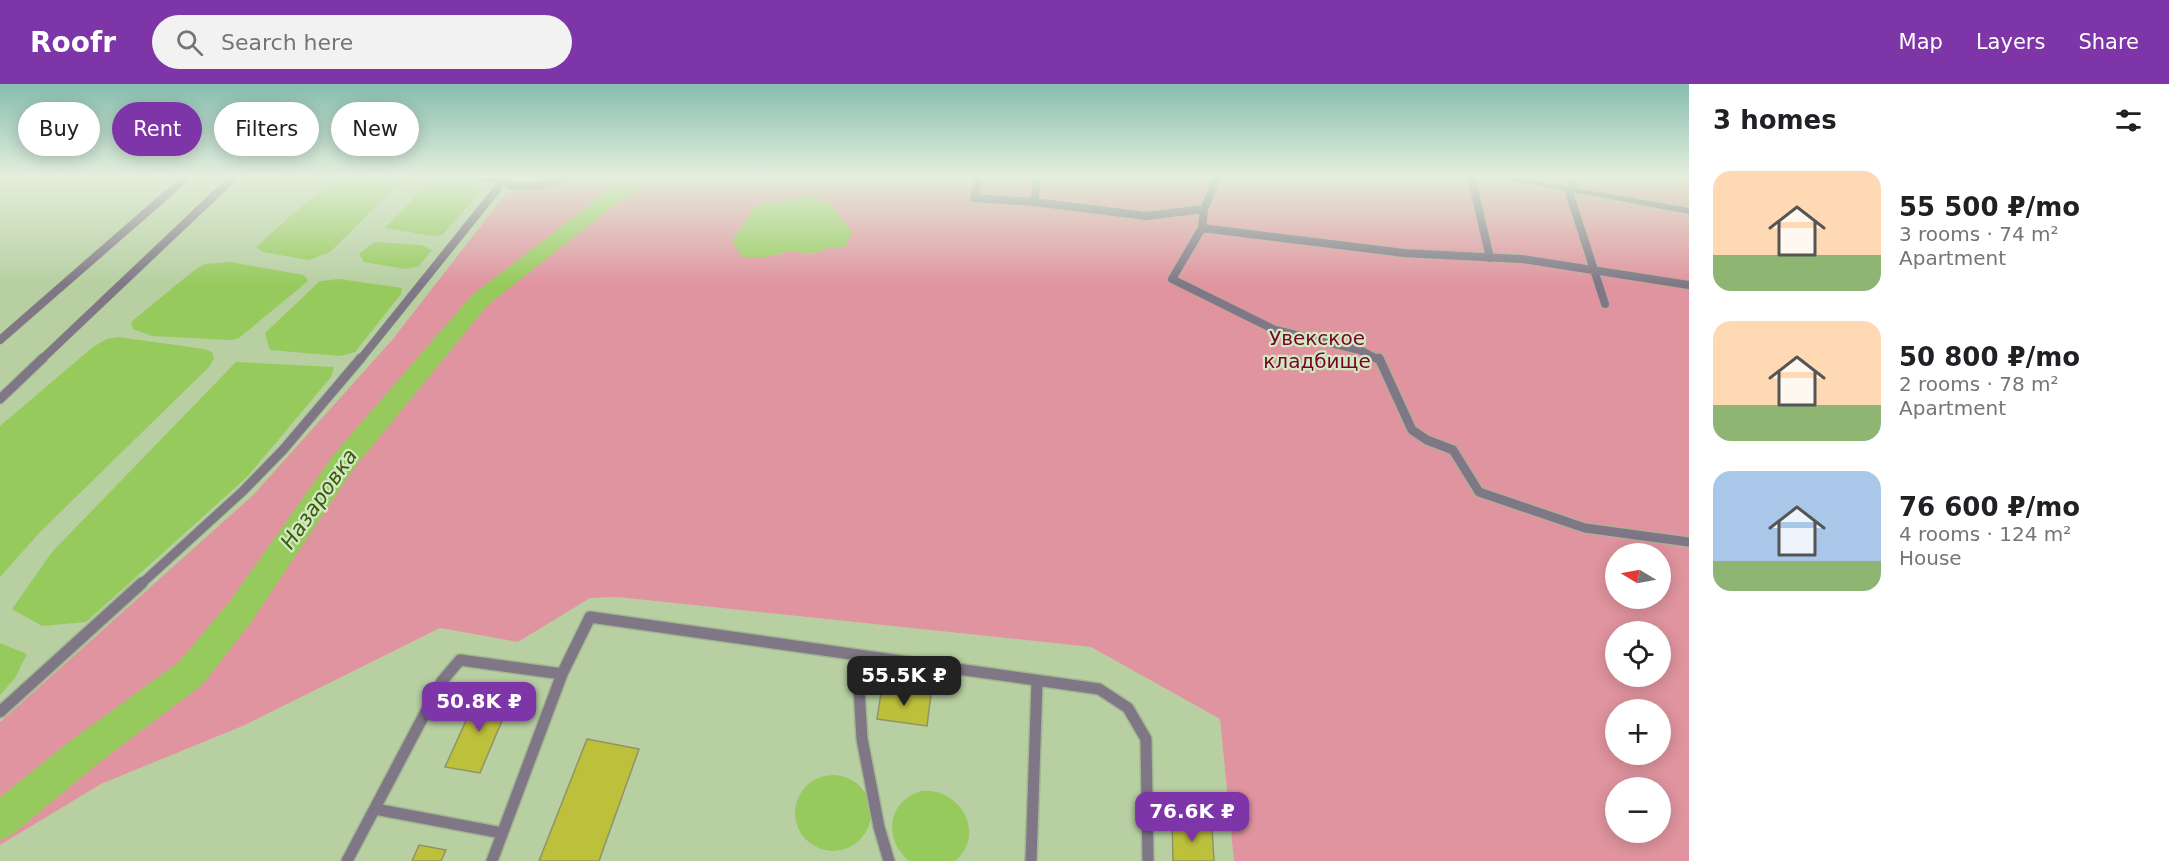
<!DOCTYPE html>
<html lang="en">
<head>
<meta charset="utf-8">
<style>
	body { margin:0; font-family:"DejaVu Sans",sans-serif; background:#f2f2f2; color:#202124; height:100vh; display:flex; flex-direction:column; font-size:22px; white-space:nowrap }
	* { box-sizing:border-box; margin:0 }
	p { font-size:20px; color:#757577 }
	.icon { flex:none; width:33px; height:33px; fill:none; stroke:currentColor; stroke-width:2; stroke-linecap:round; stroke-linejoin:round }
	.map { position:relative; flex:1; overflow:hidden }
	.drawer { display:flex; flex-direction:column; background:#fff; width:480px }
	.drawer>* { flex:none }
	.top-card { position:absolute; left:18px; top:18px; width:570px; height:54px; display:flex; gap:12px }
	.needle { width:39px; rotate:280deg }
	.fabs { position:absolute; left:1605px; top:459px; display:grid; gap:12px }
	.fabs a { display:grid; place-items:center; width:66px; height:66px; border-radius:50%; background:#fff; box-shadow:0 3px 15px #0003; font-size:30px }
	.price { position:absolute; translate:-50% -51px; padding:0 14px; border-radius:12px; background:#7e35a7; color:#fff; font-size:20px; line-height:39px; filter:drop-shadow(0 2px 3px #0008) }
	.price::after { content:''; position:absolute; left:50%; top:36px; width:18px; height:14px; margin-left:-9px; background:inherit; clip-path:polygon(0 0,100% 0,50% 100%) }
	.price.on { background:#222; color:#fff }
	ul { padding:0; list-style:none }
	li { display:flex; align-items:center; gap:18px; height:150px; padding:0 24px }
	li span { display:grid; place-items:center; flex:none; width:168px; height:120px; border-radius:18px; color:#555 }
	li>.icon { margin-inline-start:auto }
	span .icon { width:72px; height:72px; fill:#fffc; stroke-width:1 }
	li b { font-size:26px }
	h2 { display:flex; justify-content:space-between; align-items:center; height:72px; padding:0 24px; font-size:26px }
	.chip { padding:0 21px; border-radius:27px; background:#fff; box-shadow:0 3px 15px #0003; font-size:21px; line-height:54px }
	.chip.on { background:#7e35a7; color:#fff }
	header { display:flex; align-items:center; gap:36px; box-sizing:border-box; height:84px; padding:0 30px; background:#7e35a7; color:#fff }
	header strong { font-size:28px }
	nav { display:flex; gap:33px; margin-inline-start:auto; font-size:21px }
	.search { width:420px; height:54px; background:#f2f2f2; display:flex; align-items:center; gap:15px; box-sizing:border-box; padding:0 21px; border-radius:33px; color:#757577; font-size:22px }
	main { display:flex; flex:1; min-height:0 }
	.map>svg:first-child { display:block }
	.built { fill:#b7cfa1 }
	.green { fill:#e0949f; fill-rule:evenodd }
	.water { fill:#96ca5d }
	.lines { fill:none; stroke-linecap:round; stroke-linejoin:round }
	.river { fill:#96ca5d; fill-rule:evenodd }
	.building { fill:#bdc03a; stroke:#909369; stroke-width:1.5 }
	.lane-far2-casing { stroke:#a3b693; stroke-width:9 }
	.lane-far1-casing { stroke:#a3b693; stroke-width:11 }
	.lane-casing { stroke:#a3b693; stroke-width:14 }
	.street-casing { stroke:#a3b693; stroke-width:2 }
	.lane-far2 { stroke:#7f7686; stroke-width:8 }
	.lane-far1 { stroke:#7f7686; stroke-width:9 }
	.lane { stroke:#7f7686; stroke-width:11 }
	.street { fill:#7f7686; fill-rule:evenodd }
	.labels { text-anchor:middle; stroke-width:4.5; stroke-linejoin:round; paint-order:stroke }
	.park-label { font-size:20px; fill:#78032c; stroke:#d2e8c0 }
	.water-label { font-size:21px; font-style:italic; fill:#3a5a0c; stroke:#d2e8c0 }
</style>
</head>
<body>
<header>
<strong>Roofr</strong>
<div class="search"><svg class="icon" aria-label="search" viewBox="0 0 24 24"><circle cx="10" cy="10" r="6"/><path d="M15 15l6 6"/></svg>Search here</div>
<nav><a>Map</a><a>Layers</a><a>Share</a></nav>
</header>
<main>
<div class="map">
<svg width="1689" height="777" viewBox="0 0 1689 777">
	<rect width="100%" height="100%" fill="#c5dbb3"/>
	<path class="built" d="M0 92H578L546 103 507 108 392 256 253 411 0 638Z
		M617 513 1091 563 1220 635 1234 777H0V761L101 700 245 641 440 544 518 558 590 514Z"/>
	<path class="green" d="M578 92H1689V777H1234L1220 635 1091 563 617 513 590 514 518 558 440 544 245 641 101 700 0 761V638L253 411 392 256 507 108 546 103ZM778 119 831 163 813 170 790 167 766 173 732 156 757 121ZM1616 470H1660V514H1616ZM1616 548H1660V592H1616ZM1616 626H1660V670H1616ZM1616 704H1660V748H1616Z"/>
	<path class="water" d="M335 92H403V96L330 168 309 176 263 168 256 163Z
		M444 96 480 103 481 107 442 151 433 152 385 144 430 97Z
		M805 112 829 118 852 148 844 164 831 163 813 170 790 167 766 173 742 174 732 156 757 121Z
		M374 158 421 161 432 166 419 182 405 185 364 178 359 170Z
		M230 178 304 191 308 197 239 254 232 256 152 252 133 245 131 238 197 184 205 180Z
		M339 195 402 204 401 210 355 268 340 272 270 266 265 249 320 197Z
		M118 253 204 265 212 268 214 274 210 282 40 448 0 493V342L93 263 107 255Z
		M236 278 334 283 331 293 247 393 86 538 42 542 12 525 52 468Z
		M0 559 27 570 15 594 0 611Z
		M795 729a38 38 0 1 1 76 0a38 38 0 1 1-76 0Z
		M922 707C960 704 987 750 955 777H909C883 756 887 716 922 707Z"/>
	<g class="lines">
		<path class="river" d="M627 92H651L488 221 354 384 252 537 203 600 96 681 13 750 0 756V713L70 657 179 578 230 517 334 370 472 211Z"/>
	</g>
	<path class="building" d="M882 603 931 610 927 642 877 635Z
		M479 608 512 613 480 689 445 683Z
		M587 655 639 665 599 777H539Z
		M1172 737 1212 744 1214 777H1173Z
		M419 761 446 766 441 777H412Z"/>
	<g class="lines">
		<g class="lane-far2-casing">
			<path id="lane-far2" d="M475 92 501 96 510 102 546 101 567 92
				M979 92 974 114 1034 118 1146 132 1204 125
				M1218 92 1204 125 1202 144 1172 195 1275 246 1360 266 1379 276
				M1471 92 1490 174
				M1572 92 1573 103 1569 108 1605 220
				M1034 118 1038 92
				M1202 144 1404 169 1522 175 1689 201
				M0 256 188 92
				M41 276 235 92
				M360 276 498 104 503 92"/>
		</g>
		<g class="lane-far1-casing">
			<path id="lane-far1" d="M1379 274 1412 346 1427 356 1453 366 1479 408 1585 444 1689 458
				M0 315 43 274
				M140 501 243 407 283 366 361 274"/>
		</g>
		<g class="lane-casing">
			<path id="lane" d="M857 572 862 655 879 743 889 777
				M0 628 142 499
				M375 725 502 749
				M347 777 442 597 460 576 562 590
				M492 777 562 590 590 533 1099 605 1128 624 1146 655 1148 777
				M1031 777 1037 598"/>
		</g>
		<g class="street-casing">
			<path id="street" d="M1486 92H1508L1689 124V130Z"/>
		</g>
		<use href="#lane-far2" class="lane-far2"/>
		<use href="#lane-far1" class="lane-far1"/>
		<use href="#lane" class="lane"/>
		<use href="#street" class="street"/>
	</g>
	<linearGradient id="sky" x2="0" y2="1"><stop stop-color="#87bdb0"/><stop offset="0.46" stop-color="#e5efdd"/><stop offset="1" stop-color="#e5efdd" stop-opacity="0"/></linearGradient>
	<rect width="1689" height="201" fill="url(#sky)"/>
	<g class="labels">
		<g class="park-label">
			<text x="1317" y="261">Увекское<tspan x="1317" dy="23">кладбище</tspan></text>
		</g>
		<g class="water-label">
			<text transform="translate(319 415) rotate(-55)" y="7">Назаровка</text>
		</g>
	</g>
</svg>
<div class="fabs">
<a><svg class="needle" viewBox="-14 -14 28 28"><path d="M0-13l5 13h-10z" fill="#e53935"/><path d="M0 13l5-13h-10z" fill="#757577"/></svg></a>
<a><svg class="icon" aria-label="locate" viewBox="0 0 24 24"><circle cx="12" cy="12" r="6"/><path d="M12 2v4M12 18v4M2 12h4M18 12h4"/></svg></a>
<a>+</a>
<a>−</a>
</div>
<b class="price on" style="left:904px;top:623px">55.5K ₽</b>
<b class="price" style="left:479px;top:649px">50.8K ₽</b>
<b class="price" style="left:1192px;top:759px">76.6K ₽</b>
<div class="top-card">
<a class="chip">Buy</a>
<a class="chip on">Rent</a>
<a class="chip">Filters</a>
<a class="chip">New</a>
</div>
</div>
<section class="drawer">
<h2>3 homes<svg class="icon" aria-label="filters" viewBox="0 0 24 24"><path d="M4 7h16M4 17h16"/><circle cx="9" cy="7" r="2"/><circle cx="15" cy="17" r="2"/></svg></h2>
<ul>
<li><span style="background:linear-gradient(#ffd9b3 70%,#8fb573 0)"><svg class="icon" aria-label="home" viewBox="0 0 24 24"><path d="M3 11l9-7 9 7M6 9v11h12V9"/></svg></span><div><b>55 500 ₽/mo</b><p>3 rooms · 74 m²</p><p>Apartment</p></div></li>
<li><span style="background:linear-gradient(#ffd9b3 70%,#8fb573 0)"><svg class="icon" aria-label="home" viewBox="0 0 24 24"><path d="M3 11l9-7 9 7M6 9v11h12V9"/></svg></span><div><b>50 800 ₽/mo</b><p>2 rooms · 78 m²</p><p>Apartment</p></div></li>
<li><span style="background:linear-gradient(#a9c7e8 75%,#8fb573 0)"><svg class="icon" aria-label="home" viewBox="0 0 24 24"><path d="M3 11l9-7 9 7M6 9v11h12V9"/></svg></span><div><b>76 600 ₽/mo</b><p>4 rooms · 124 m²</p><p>House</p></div></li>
</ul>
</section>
</main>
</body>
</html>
